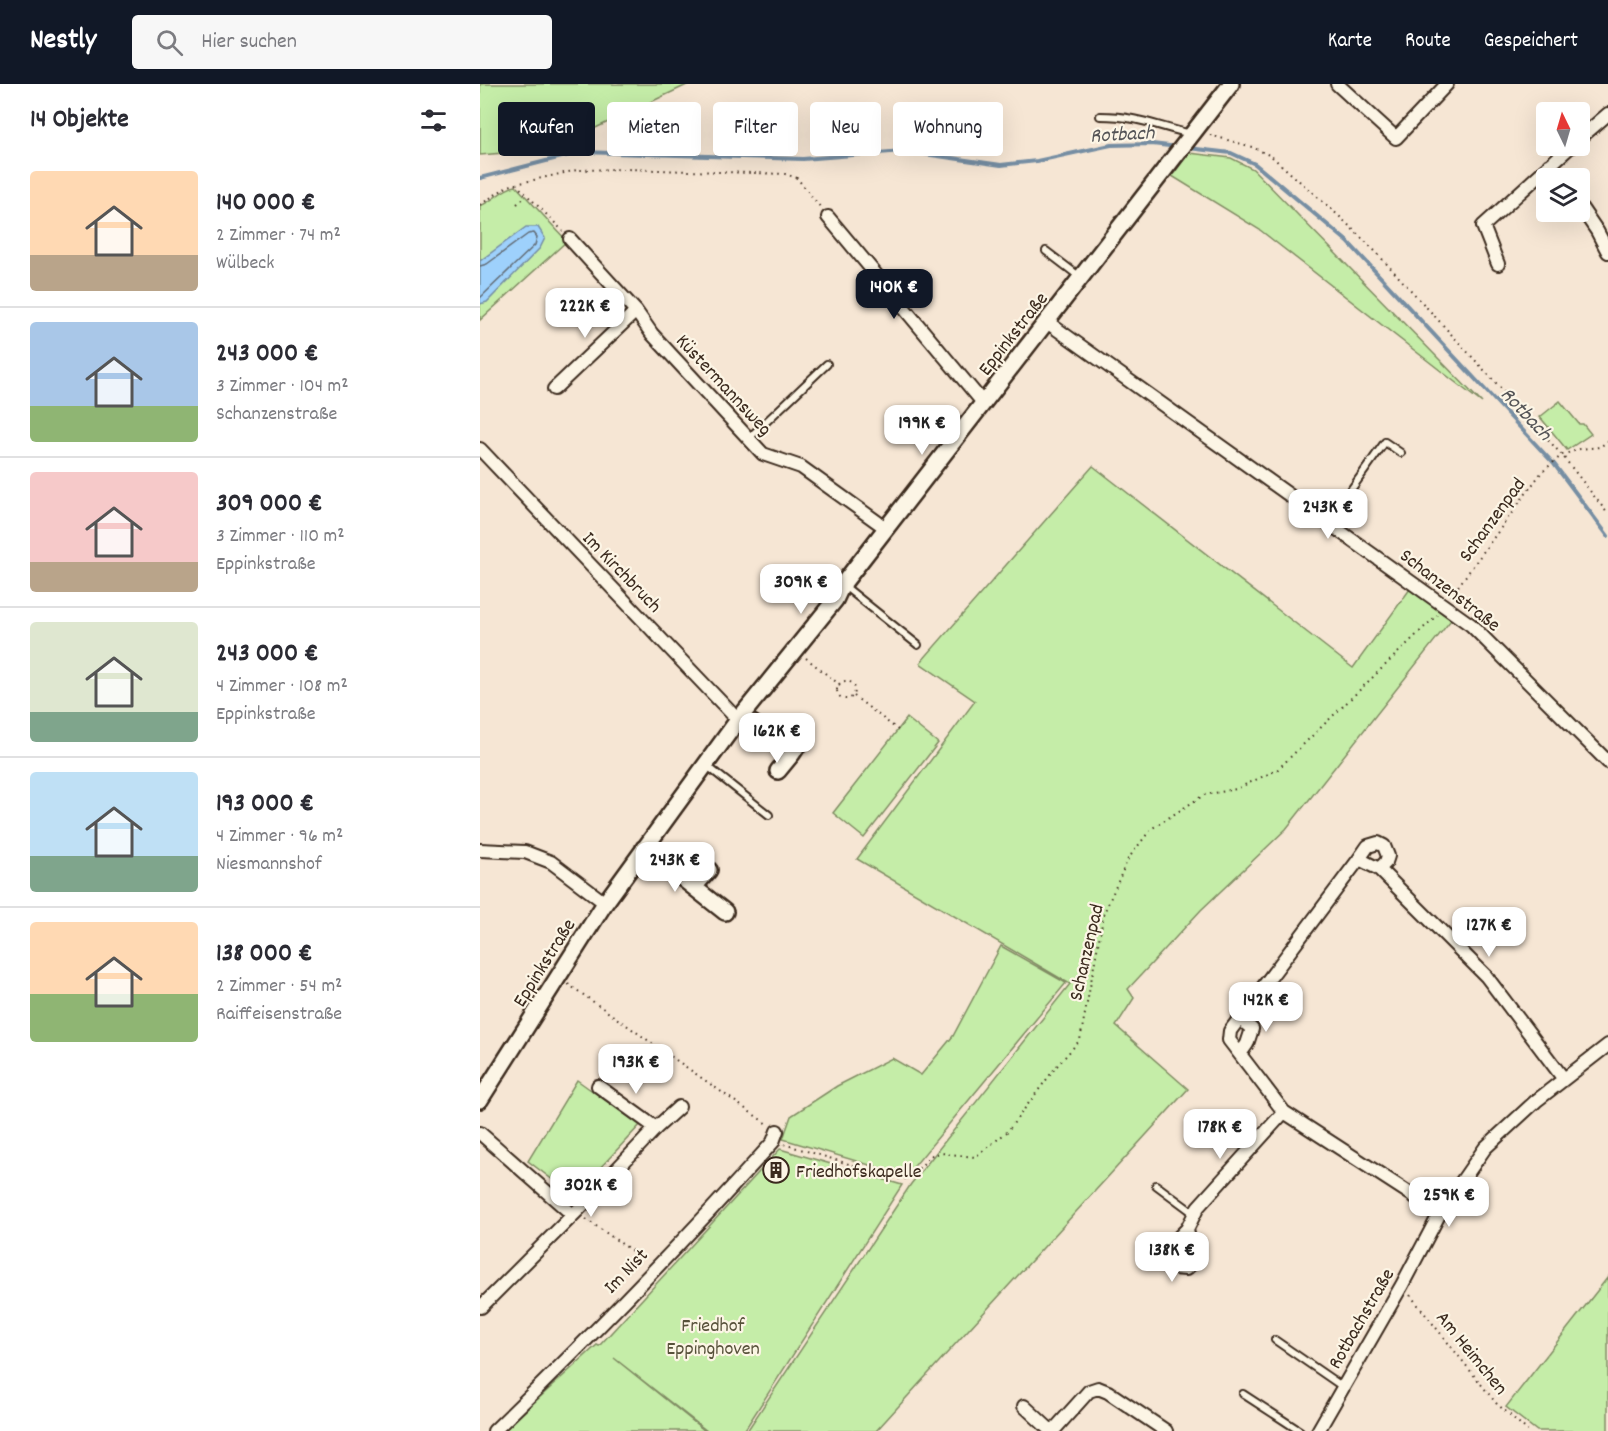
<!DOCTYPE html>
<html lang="de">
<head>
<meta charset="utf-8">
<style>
	body { margin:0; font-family:Dekko,sans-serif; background:#f7f7f7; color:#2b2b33; height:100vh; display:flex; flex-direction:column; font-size:22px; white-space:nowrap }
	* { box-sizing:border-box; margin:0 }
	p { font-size:20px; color:#7c7c81 }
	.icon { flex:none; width:33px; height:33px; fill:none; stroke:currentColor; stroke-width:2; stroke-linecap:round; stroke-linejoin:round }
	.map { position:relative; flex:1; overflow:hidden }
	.details { display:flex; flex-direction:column; background:#fff; width:480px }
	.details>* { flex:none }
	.guide { position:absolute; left:18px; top:18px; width:570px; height:54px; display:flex; gap:12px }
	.needle { width:39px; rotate:355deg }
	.controls { position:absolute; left:1056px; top:18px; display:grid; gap:12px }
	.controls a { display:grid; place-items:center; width:54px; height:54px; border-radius:6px; background:#fff; box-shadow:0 6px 24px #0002; font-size:30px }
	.price { position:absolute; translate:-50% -51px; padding:0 14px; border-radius:12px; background:#fff; color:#222; font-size:20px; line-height:39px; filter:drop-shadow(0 2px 3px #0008) }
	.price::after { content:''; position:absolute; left:50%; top:36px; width:18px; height:14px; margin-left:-9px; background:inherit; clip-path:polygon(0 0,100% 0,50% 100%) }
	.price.selected { background:#111827; color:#fff }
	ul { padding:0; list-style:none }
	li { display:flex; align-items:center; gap:18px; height:150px; padding:0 30px }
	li+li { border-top:2px solid #e1e1e2 }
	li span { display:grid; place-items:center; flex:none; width:168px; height:120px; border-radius:6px; color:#555 }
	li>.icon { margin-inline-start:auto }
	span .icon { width:72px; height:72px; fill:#fffc; stroke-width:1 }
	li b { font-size:26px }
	h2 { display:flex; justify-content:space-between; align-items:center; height:72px; padding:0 30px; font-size:26px }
	.chip { padding:0 21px; border-radius:6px; background:#fff; box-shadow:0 6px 24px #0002; font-size:21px; line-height:54px }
	.chip.selected { background:#111827; color:#fff }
	header { display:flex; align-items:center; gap:36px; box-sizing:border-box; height:84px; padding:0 30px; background:#111827; color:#fff }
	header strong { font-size:28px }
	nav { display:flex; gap:33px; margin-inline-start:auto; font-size:21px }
	.search { width:420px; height:54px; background:#f7f7f7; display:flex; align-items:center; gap:15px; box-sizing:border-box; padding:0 21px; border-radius:6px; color:#7c7c81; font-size:22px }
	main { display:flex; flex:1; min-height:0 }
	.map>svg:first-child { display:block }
	.green { fill:#c5eda8; stroke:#808c63; stroke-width:1.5 }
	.water { fill:#9ed1fc; stroke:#768ea3; stroke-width:1.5 }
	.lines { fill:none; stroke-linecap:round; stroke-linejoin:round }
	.shore { stroke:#636d77; stroke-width:1.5 }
	.stream { stroke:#768ea3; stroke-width:4 }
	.service-casing { stroke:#3b2a1e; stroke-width:10 }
	.minor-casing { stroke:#3b2a1e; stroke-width:16 }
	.tertiary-casing { stroke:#3b2a1e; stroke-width:20 }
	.path { stroke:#3b2a1e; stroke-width:2; stroke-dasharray:1.5 4.5; stroke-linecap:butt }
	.service { stroke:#fcf5e5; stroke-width:6 }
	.minor { stroke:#fcf5e5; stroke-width:12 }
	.tertiary { stroke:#fcf5e5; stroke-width:15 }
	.labels { text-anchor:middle; stroke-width:4.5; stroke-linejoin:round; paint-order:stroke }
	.street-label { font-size:20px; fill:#3b2a1e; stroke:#fcf5e5 }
	.poi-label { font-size:20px; fill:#3b2a1e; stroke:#fcf5e5; text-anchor:start }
	.park-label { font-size:20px; fill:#57513a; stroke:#fcf5e5 }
	.water-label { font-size:21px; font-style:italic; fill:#545456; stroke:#fcf5e5 }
</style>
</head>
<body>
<header>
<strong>Nestly</strong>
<div class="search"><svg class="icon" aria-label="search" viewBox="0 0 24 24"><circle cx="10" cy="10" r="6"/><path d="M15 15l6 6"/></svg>Hier suchen</div>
<nav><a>Karte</a><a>Route</a><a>Gespeichert</a></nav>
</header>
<main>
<section class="details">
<h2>14 Objekte<svg class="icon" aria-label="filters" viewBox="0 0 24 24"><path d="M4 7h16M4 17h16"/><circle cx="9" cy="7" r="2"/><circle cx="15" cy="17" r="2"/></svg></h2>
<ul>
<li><span style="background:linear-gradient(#ffd9b3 70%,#b9a48a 0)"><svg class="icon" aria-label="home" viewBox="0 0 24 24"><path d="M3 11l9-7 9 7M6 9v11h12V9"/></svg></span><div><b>140 000 €</b><p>2 Zimmer · 74 m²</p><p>Wülbeck</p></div></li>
<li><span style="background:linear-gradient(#a9c7e8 70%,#8fb573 0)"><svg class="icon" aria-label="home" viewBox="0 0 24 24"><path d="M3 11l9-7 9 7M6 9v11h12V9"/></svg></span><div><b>243 000 €</b><p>3 Zimmer · 104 m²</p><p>Schanzenstraße</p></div></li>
<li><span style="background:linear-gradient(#f6c9c9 75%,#b9a48a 0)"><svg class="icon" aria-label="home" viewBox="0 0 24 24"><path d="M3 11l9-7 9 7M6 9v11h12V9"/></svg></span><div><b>309 000 €</b><p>3 Zimmer · 110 m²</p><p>Eppinkstraße</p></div></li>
<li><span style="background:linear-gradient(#dfe7d0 75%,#7fa58c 0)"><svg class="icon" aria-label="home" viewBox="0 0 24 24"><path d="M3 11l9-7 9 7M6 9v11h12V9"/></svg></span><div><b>243 000 €</b><p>4 Zimmer · 108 m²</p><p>Eppinkstraße</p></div></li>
<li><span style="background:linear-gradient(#bfe0f5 70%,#7fa58c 0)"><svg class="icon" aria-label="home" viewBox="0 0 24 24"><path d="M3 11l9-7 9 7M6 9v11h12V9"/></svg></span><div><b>193 000 €</b><p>4 Zimmer · 96 m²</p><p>Niesmannshof</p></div></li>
<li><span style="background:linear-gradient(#ffd9b3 60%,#8fb573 0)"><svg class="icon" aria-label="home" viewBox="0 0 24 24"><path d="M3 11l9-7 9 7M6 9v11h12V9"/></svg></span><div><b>138 000 €</b><p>2 Zimmer · 54 m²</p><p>Raiffeisenstraße</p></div></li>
</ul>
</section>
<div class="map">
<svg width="1128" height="1347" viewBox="0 0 1128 1347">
	<rect width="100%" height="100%" fill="#f6e6d4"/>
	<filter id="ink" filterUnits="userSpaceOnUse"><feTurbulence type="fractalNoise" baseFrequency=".0167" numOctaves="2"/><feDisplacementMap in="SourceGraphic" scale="12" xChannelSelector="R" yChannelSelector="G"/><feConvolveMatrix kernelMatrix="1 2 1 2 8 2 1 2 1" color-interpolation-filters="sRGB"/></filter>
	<g filter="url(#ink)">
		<path class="green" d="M0 0H209L71 65 0 71Z
			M709 69 751 74 773 85 1002 319 780 146 692 92Z
			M36 102 87 157 0 236V122C14 117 22 104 36 102Z
			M1080 317 1099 340H1103L1111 350 1087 366 1060 333Z
			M613 382 873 584 930 505 971 536 806 745 721 826 648 905 654 914 636 942 708 1005 396 1347H267L431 1100 590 900 377 775 495 617 440 579Z
			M427 634 458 659 384 754 353 729Z
			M521 862 586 899 426 1092 303 1055 311 1032 357 1002 412 974 441 991 473 952Z
			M97 996 160 1041 94 1112 48 1077Z
			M300 1065 422 1101 264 1347H227L134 1274 225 1347H23L117 1261 119 1262Z
			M1128 1193V1347H1057L1026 1323Z"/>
		<path class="water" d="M46 143H58L65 154 60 164 7 218 0 220V177Z"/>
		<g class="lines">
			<path class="shore" d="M0 182 7 180 48 150 54 149 57 153 55 161 0 214"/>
			<path class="stream" d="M708 64 751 69 775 80 868 158 1074 380 1128 452
				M0 94 101 68 323 75 423 67 521 81 557 77 631 61 672 60 698 63"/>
			<g class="service-casing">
				<path id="service" d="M620 32C658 32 676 42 711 50
					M566 167 600 193
					M269 354 347 280
					M848 438 905 358 921 369
					M363 501 438 561
					M226 681 289 731
					M676 1101 715 1130
					M795 1256 863 1303
					M763 1310 820 1347"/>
			</g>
			<g class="minor-casing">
				<path id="minor" d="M857 0 916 54 967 0
					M1100 54 1128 30
					M1069 81 1079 94
					M1100 122 1117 147 1128 168
					M348 133 504 320
					M90 155 156 227 172 250 283 370 321 383 407 445
					M1018 180 1003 142 1091 62
					M567 238 991 541 1128 678
					M74 305 156 227
					M0 365 258 636
					M898 759 904 762 908 772 906 778 899 785 879 775 888 762Z
					M0 766 45 768 71 778 125 819
					M879 775 750 947 749 956 804 1028 960 1129
					M899 785 1006 892 1083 994
					M759 934 772 945 767 960 760 970
					M118 1002 176 1044
					M0 1049 93 1131
					M707 1145 713 1178 706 1185 694 1184 687 1175 688 1164 707 1145 718 1123 804 1028
					M1 1223 97 1127 176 1044 199 1023
					M544 1322 571 1347
					M14 1347C110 1254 204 1157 293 1058L297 1047
					M573 1347 609 1307 618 1304 628 1308 686 1347
					M838 1347 922 1201 960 1129 1005 1064 1056 1017 1128 961"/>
			</g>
			<g class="tertiary-casing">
				<path id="tertiary" d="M258 636 272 639 312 670 323 653
					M298 687 312 670
					M164 764 245 828
					M214 803 229 786
					M0 1016 125 819 258 636 355 516 362 501 751 0"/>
			</g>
			<path class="path" d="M730 51 772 63 791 72 859 132 894 166 1082 371 1128 430
				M36 100 83 147
				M37 120 46 112
				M0 121 28 102 36 100 97 86 145 85 305 90 317 94 341 124
				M971 512 1061 389 1082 371 1100 365 1120 363 1128 357
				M326 574 360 601
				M357 606a9 9 0 1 1 18 0a9 9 0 1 1-18 0Z
				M374 612 418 646
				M88 900 287 1040
				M304 1060 417 1095H428L452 1071 461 1069 495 1073 527 1048 576 983 600 956 624 829 648 775 671 745 724 711 756 705 797 686 957 531
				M106 1135 165 1176
				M930 1211 1016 1319 1048 1347"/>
			<use href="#service" class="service"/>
			<use href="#minor" class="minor"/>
			<use href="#tertiary" class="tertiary"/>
		</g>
	</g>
	<defs>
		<g id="building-ring" transform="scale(1.35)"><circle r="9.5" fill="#fcf5e5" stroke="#3b2a1e" stroke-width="1.5"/><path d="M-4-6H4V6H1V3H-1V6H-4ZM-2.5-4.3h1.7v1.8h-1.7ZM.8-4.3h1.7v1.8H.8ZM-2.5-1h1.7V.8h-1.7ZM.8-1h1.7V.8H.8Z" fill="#3b2a1e"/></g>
	</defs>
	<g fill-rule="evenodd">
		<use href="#building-ring" x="296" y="1086"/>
	</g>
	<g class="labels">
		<g class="street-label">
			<text transform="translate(532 249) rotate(-52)" y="7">Eppinkstraße</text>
			<text transform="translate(245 300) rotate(47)" y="7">Küstermannsweg</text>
			<text transform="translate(1011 435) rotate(-54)" y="7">Schanzenpad</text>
			<text transform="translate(143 487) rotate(46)" y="7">Im Kirchbruch</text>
			<text transform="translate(971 505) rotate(38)" y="7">Schanzenstraße</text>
			<text transform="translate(605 868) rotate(-77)" y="7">Schanzenpad</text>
			<text transform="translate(63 878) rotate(-58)" y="7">Eppinkstraße</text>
			<text transform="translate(145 1186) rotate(-46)" y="7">Im Nist</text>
			<text transform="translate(880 1234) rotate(-60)" y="7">Rotbachstraße</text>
			<text transform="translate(993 1268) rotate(51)" y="7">Am Heimchen</text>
		</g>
		<g class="poi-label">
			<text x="316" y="1093">Friedhofskapelle</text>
		</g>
		<g class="park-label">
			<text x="233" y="1247">Friedhof<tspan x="233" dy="23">Eppinghoven</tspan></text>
		</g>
		<g class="water-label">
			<text transform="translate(642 49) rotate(-3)" y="7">Rotbach</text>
			<text transform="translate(1047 329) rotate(47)" y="7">Rotbach</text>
		</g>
	</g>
</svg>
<div class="controls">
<a><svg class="needle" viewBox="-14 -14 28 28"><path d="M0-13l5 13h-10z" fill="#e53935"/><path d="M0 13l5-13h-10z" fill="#7c7c81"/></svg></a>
<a><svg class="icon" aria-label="layers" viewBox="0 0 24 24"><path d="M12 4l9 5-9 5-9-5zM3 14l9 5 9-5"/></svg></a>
</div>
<b class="price selected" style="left:414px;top:236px">140K €</b>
<b class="price" style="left:105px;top:255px">222K €</b>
<b class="price" style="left:442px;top:372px">199K €</b>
<b class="price" style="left:848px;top:456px">243K €</b>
<b class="price" style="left:321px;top:531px">309K €</b>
<b class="price" style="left:297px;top:680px">162K €</b>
<b class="price" style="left:195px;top:809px">243K €</b>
<b class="price" style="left:1009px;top:874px">127K €</b>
<b class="price" style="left:786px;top:949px">142K €</b>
<b class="price" style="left:156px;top:1011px">193K €</b>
<b class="price" style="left:740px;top:1076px">178K €</b>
<b class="price" style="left:111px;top:1134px">302K €</b>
<b class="price" style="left:969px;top:1144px">259K €</b>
<b class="price" style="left:692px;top:1199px">138K €</b>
<div class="guide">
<a class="chip selected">Kaufen</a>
<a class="chip">Mieten</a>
<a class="chip">Filter</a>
<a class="chip">Neu</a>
<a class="chip">Wohnung</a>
</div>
</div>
</main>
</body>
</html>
